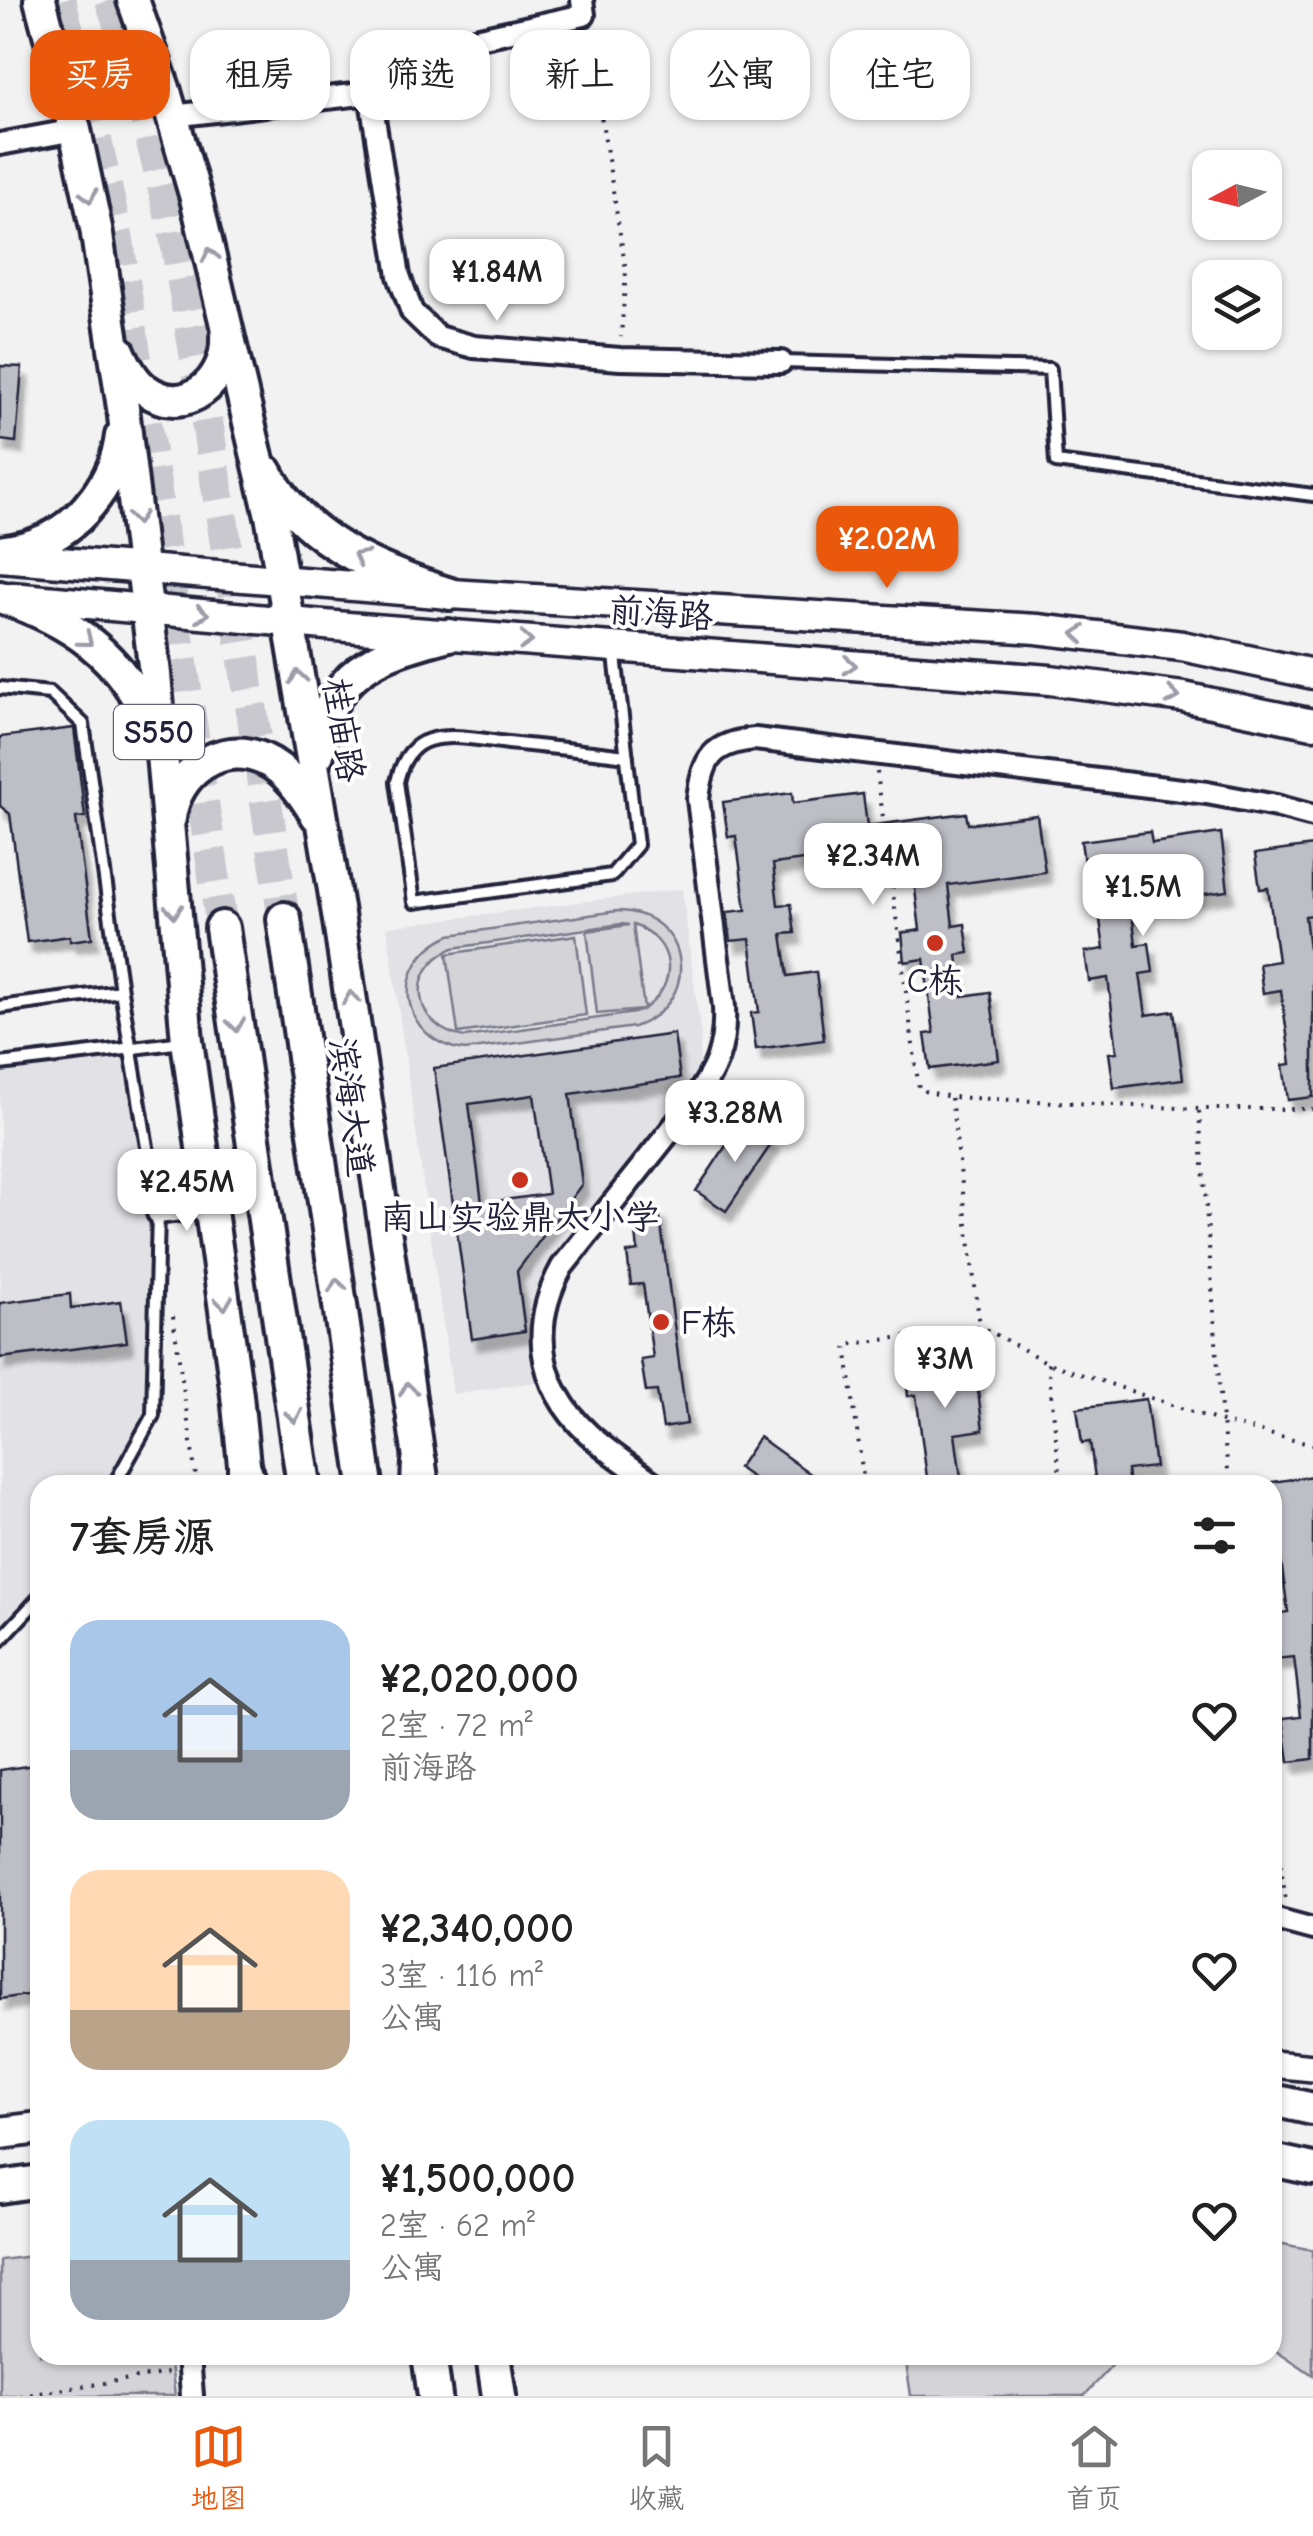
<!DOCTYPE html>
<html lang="zh">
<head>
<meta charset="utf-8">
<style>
	body { margin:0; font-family:"Comic Neue","LXGW WenKai TC",sans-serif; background:#f6f6f6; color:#222; height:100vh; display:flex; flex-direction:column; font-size:38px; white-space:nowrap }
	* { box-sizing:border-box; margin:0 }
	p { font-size:32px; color:#767676 }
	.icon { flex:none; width:55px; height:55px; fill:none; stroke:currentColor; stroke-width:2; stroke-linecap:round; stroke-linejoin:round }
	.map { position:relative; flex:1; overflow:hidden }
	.sheet { position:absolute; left:30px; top:1475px; width:1252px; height:890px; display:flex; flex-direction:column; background:#fff; border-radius:30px; box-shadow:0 2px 8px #0004 }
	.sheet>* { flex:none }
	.banner { position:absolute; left:30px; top:30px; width:1255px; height:90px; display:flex; gap:20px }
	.needle { width:65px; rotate:263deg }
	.controls { position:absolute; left:1192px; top:150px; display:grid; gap:20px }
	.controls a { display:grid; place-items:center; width:90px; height:90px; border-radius:20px; background:#fff; box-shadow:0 2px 8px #0004; font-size:50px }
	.price { position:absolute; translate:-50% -85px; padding:0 22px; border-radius:20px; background:#fff; color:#222; font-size:32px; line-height:65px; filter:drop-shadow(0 2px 5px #0008) }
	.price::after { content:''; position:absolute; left:50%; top:60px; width:30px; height:22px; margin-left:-15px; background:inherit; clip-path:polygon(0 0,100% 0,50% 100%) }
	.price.on { background:#ea580c; color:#fff }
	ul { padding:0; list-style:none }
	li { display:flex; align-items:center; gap:30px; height:250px; padding:0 40px }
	li span { display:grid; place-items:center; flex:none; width:280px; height:200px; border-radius:30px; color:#555 }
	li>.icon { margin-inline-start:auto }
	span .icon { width:120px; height:120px; fill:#fffc; stroke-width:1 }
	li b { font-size:42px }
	h2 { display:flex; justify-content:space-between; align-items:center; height:120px; padding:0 40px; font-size:42px }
	.chip { padding:0 35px; border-radius:30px; background:#fff; box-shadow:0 2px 8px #0004; font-size:35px; line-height:90px }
	.chip.on { background:#ea580c; color:#fff }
	.dock { display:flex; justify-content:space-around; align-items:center; height:140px; border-top:2px solid #e0e0e0; background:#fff; font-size:28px; color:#767676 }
	.dock a { display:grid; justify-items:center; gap:5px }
	.dock .on { color:#ea580c }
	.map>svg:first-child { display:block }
	.built { fill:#e2e2e6 }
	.green { fill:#d3d3d8; stroke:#7a7a8a; stroke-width:2.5; fill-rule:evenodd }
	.building { fill:#bebec6; stroke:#22223b; stroke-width:2.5; fill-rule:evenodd; filter:url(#shadow) }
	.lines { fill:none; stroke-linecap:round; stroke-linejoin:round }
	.trunk-tunnel { stroke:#c8c8ce; stroke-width:32; stroke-dasharray:32 16; stroke-linecap:butt }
	.service-casing { stroke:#22223b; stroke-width:18 }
	.minor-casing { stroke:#22223b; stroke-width:28 }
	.tertiary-casing { stroke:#22223b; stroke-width:32 }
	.secondary-casing { stroke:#22223b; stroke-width:35 }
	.primary-casing { stroke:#22223b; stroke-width:38 }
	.trunk-casing { stroke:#22223b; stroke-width:40 }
	.path { stroke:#22223b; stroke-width:4; stroke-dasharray:2.5 8; stroke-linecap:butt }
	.service { stroke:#fff; stroke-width:10 }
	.minor { stroke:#fff; stroke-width:20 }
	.tertiary { stroke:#fff; stroke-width:25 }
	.secondary { stroke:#fff; stroke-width:28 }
	.primary { stroke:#fff; stroke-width:30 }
	.trunk { stroke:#fff; stroke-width:32 }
	.oneway { stroke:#9c9ca7 }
	.poi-dot { fill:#c8321e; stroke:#fff; stroke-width:4 }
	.labels { text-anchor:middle; stroke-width:8; stroke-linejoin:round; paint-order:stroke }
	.shield { fill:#fff; stroke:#646476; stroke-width:2.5 }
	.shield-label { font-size:32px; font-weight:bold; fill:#22223b }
	.street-label { font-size:35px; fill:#22223b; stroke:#fff }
	.poi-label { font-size:35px; fill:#22223b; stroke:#fff }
</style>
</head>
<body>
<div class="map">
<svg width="1313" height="2396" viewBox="0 0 1313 2396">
	<defs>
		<filter id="shadow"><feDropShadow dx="6" dy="11" stdDeviation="2.5" flood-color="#0004"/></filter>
	</defs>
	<rect width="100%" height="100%" fill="#f2f2f3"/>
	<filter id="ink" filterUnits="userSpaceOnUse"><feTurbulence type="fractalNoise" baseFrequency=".01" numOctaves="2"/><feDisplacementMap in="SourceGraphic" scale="20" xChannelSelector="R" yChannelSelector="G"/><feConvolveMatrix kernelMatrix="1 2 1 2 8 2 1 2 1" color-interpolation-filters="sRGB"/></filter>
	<g filter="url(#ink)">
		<path class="built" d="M682 889 701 1036 699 1065 682 1097 554 1264 539 1290 532 1320 531 1349 535 1382 453 1394 387 927Z
			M130 1049 158 1213 153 1415 114 1485H40V1597L0 1640V1064Z"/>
		<path class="green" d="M617 911C691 912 704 1002 634 1027L465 1050C398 1041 388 962 450 935ZM621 924 629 925 587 931 597 1014 643 1010 634 1013 465 1037C413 1029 404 969 453 948ZM633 925C675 939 680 984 644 1009Z
			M576 935 586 1015 458 1033 447 954Z
			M1273 2242 1313 2250V2376L1273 2349Z
			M40 2255V2355H170L175 2396H0V2260Z
			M905 2355H1122L1084 2396H911Z"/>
		<path class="building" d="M0 366 22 367 16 442 0 440Z
			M74 728 85 817 76 818 92 938 70 941V936L27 942 10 814 0 806V737Z
			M792 793 793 803 863 794 867 826 966 813 968 824 1037 815 1045 872 948 885 953 926 965 924 969 953 957 955 962 996 990 992 999 1060 930 1069 925 1034 934 1033 924 959 905 962 902 933 920 930 911 857 902 858 901 847 773 864 778 905 791 904 795 933 782 934 788 976 816 972 824 1040 756 1049 751 1013 759 1012 750 939 731 941 727 912 746 910 736 836 728 837 723 802Z
			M1150 832 1152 843 1221 833 1228 891 1131 904 1136 945 1149 943 1153 972 1140 974 1146 1015 1174 1011 1183 1079 1114 1088 1109 1053 1117 1052 1108 978 1089 981 1085 952 1104 949 1094 876 1086 877 1081 841Z
			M1313 846V915L1305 916 1310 957H1313V1097L1288 1100 1283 1065 1291 1064 1281 990 1263 993 1259 964 1278 961 1268 888 1260 889 1255 854Z
			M674 1034 680 1078 570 1094 582 1184 517 1271 525 1331 472 1339 434 1068ZM534 1095 548 1194 482 1203 469 1104Z
			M743 1120 774 1140 726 1211 696 1191Z
			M659 1210 687 1424 663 1428 657 1391 646 1392 641 1360 653 1358 643 1284 631 1285 627 1253 638 1251 634 1214Z
			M70 1294 71 1308 121 1301 127 1342 0 1358V1303Z
			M973 1353 983 1430 955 1434 962 1485H928L916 1395 908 1396 904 1362Z
			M1146 1399 1155 1467 1127 1470 1129 1485H1096L1090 1442 1082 1443 1077 1408Z
			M759 1437 826 1485H763L738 1468Z
			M1313 1476V1759L1289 1762 1283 1718 1301 1716 1294 1657 1275 1659 1272 1642V1614L1288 1612 1275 1517 1272 1518V1482Z
			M40 1764V1993L0 1999V1770Z"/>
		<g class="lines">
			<path class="trunk-tunnel" d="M60 0 95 136 118 241 222 928
				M111 0 133 66 174 230 208 428 284 919"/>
			<g class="service-casing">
				<path id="service" d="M781 362 1050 369 1056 462 1313 495
					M614 647 637 845 612 875 414 902 397 782C401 764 409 746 429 740 453 733 483 740 508 743 547 747 587 751 627 756
					M0 688 50 693 83 724 121 991 158 1213 153 1415 114 1485
					M0 1007 121 991
					M0 1064 183 1042
					M0 1640 40 1597"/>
			</g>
			<g class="minor-casing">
				<path id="minor" d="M370 93 399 276 412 312 438 337 474 347 620 359 781 362
					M172 116 370 93 366 63 584 15 582 0
					M0 144 75 130
					M158 1213 210 1206
					M656 1485C637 1471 617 1458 599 1443 541 1396 526 1332 562 1267L690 1106C715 1071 726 1050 724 1007L698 799C703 758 712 743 755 739L1207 793 1276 806 1313 816
					M1272 1918 1313 1929
					M189 2355 192 2396"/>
			</g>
			<g class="tertiary-casing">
				<path id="tertiary" d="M1272 2064 1313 2068"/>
			</g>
			<g class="secondary-casing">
				<path id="secondary" d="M0 557 450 594 1037 629 1182 646 1313 674
					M11 597 347 627 1050 680 1183 697 1313 724"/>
			</g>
			<g class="primary-casing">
				<path id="primary" d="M40 0 75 130 96 228 123 408 155 674 187 1041 237 1395 246 1485
					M133 0 164 88 196 198 272 520 338 914 423 1485
					M119 351C125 365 134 382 146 390 186 419 228 380 226 338
					M267 472C302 541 380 572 450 594
					M0 552C16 550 31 547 45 540 84 522 116 478 121 436
					M0 597C72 621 121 655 152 726
					M318 754C328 671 375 654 449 635
					M170 818C175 774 219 740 263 759 288 770 303 794 317 816
					M1272 2100 1313 2109
					M0 2133 40 2128
					M1272 2160 1313 2169
					M0 2187 40 2181"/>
			</g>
			<g class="trunk-casing">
				<path id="trunk" d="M284 919 366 1485
					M222 928 304 1485
					M245 1471 250 1485
					M418 1485 419 1462
					M429 2355 435 2396
					M493 2355 499 2396"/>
			</g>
			<path class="path" d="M588 35 626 271 621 337
				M877 772 919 1090 951 1097 1199 1109H1313
				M951 1098 980 1326
				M1199 1111 1222 1422 1230 1485
				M173 1316 197 1485
				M1048 1363 1061 1485
				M864 1485 846 1345 980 1326 1048 1363 1222 1422 1313 1445
				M1272 1802 1286 1902
				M20 2396 169 2373"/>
			<use href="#service" class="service"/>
			<use href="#minor" class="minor"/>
			<use href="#tertiary" class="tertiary"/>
			<use href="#secondary" class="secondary"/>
			<use href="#primary" class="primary"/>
			<use href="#trunk" class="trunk"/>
		</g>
		<defs><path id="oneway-chevron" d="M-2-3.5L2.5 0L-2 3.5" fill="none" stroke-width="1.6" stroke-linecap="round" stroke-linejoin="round" transform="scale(2.5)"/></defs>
		<g class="oneway">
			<use href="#oneway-chevron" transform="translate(89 196) rotate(78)"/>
			<use href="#oneway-chevron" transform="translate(210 255) rotate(-103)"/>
			<use href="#oneway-chevron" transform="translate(137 518) rotate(83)"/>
			<use href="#oneway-chevron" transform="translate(360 557) rotate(-152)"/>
			<use href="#oneway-chevron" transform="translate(202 614) rotate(5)"/>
			<use href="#oneway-chevron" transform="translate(1079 634) rotate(-174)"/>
			<use href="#oneway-chevron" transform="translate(86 640) rotate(39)"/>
			<use href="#oneway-chevron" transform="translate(526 641) rotate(4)"/>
			<use href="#oneway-chevron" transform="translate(850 665) rotate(4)"/>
			<use href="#oneway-chevron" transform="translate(298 677) rotate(-99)"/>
			<use href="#oneway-chevron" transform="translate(1173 696) rotate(9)"/>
			<use href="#oneway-chevron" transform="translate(174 911) rotate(85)"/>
			<use href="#oneway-chevron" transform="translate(351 998) rotate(-98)"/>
			<use href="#oneway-chevron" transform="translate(236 1025) rotate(82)"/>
			<use href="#oneway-chevron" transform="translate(337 1285) rotate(-98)"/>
			<use href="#oneway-chevron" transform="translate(224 1303) rotate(82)"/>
			<use href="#oneway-chevron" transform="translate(408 1389) rotate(-98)"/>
			<use href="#oneway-chevron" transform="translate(294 1416) rotate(82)"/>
		</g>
	</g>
	<g class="poi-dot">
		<circle cx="935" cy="943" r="10"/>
		<circle cx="520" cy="1180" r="10"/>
		<circle cx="661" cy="1322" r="10"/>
	</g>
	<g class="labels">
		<rect class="shield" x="114" y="705" width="90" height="54" rx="8"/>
		<g class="shield-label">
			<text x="159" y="743">S550</text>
		</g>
		<g class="street-label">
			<text transform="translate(661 613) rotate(4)" y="12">前海路</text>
			<text transform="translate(344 730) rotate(81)" y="12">桂庙路</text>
			<text transform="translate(352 1107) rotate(82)" y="12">滨海大道</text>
		</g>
		<g class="poi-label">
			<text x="935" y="992">C栋</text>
			<text x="520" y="1229">南山实验鼎太小学</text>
			<text x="681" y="1334" text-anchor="start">F栋</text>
		</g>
	</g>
</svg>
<div class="controls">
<a><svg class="needle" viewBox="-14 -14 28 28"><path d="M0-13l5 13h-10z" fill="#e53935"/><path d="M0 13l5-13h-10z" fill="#767676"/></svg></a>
<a><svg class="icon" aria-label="layers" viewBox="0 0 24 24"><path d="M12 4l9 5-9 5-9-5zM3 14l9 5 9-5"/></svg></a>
</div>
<b class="price" style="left:497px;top:324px">¥1.84M</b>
<b class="price on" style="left:887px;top:591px">¥2.02M</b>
<b class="price" style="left:873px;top:908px">¥2.34M</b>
<b class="price" style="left:1143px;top:939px">¥1.5M</b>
<b class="price" style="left:735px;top:1165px">¥3.28M</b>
<b class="price" style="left:187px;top:1234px">¥2.45M</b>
<b class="price" style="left:945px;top:1411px">¥3M</b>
<div class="banner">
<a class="chip on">买房</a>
<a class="chip">租房</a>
<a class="chip">筛选</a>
<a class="chip">新上</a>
<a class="chip">公寓</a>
<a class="chip">住宅</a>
</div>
<section class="sheet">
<h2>7套房源<svg class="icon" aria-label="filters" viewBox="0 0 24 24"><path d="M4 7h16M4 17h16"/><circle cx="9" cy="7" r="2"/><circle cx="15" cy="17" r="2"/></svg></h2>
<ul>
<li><span style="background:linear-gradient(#a9c7e8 65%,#9aa5b1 0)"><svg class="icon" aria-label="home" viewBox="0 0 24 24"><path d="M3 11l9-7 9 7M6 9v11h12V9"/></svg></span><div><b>¥2,020,000</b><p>2室 · 72 m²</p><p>前海路</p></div><svg class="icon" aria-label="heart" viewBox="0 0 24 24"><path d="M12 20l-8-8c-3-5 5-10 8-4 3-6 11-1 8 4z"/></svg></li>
<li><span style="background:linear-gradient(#ffd9b3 70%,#b9a48a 0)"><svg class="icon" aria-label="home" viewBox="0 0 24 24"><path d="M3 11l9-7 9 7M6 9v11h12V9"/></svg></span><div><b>¥2,340,000</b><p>3室 · 116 m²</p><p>公寓</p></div><svg class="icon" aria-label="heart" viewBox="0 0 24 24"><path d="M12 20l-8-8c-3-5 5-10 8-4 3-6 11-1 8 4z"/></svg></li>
<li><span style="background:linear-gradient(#bfe0f5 70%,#9aa5b1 0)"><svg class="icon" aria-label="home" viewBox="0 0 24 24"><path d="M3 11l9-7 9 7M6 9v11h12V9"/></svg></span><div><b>¥1,500,000</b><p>2室 · 62 m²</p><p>公寓</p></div><svg class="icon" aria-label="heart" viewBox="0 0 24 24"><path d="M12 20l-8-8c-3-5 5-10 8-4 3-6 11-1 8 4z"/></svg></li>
</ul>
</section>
</div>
<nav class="dock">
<a class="on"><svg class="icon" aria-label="map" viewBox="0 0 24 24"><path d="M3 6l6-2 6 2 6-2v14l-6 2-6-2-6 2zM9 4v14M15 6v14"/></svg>地图</a>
<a><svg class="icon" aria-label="saved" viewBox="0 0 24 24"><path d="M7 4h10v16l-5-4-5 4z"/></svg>收藏</a>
<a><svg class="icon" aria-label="home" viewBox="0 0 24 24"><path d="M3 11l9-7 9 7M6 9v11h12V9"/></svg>首页</a>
</nav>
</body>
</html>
